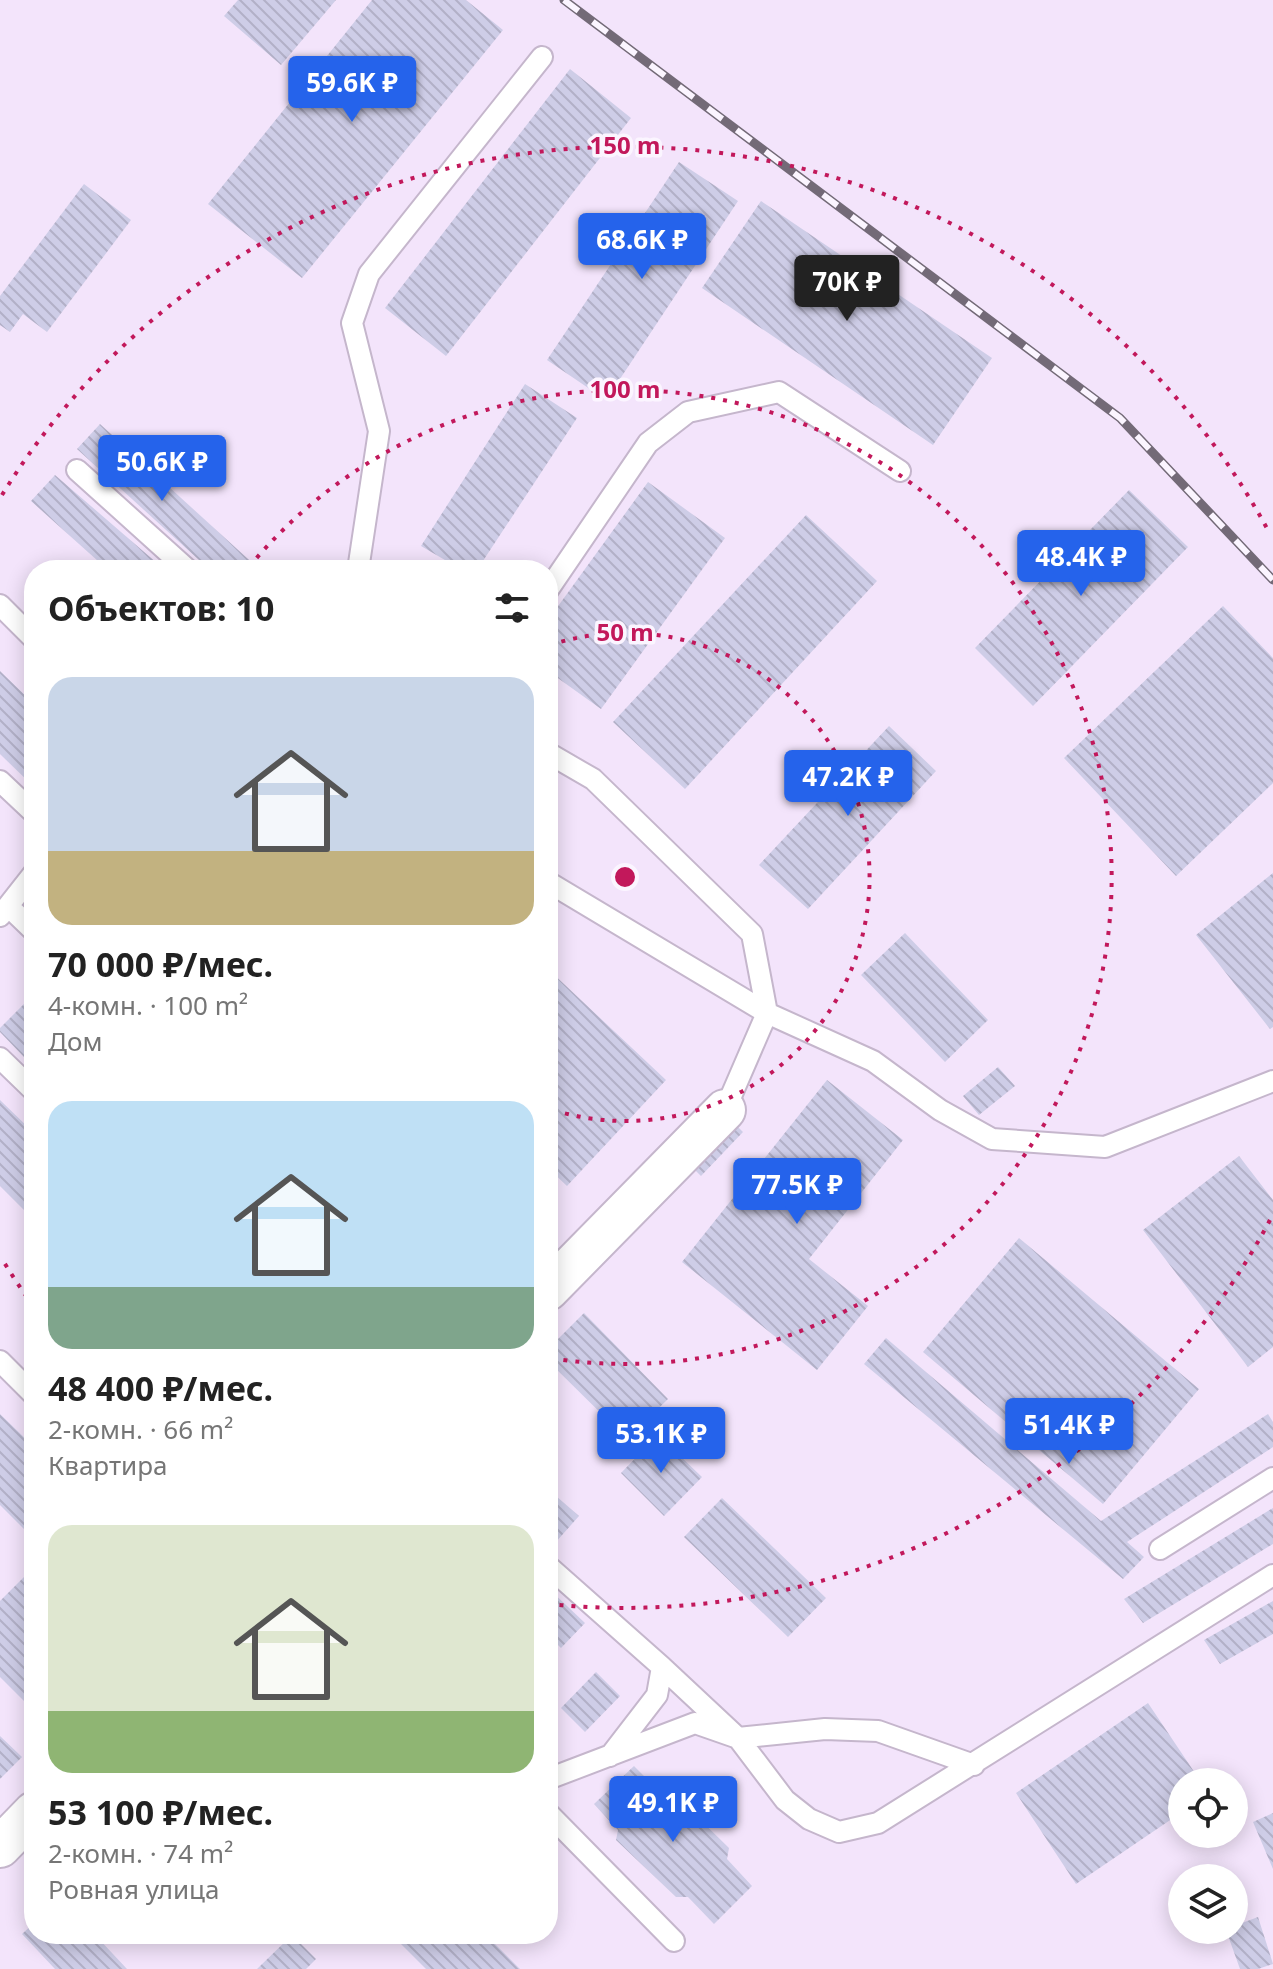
<!DOCTYPE html>
<html lang="ru">
<head>
<meta charset="utf-8">
<style>
	body { margin:0; font-family:"Noto Sans",sans-serif; background:#f2f2f2; color:#222; height:100vh; display:flex; flex-direction:column; font-size:30px; white-space:nowrap }
	* { box-sizing:border-box; margin:0 }
	p { font-size:26px; color:#767676 }
	.icon { flex:none; width:44px; height:44px; fill:none; stroke:currentColor; stroke-width:2; stroke-linecap:round; stroke-linejoin:round }
	.map { position:relative; flex:1; overflow:hidden }
	.sheet { position:absolute; left:24px; top:560px; width:534px; height:1384px; display:flex; flex-direction:column; background:#fff; border-radius:32px; box-shadow:0 4px 20px #0003 }
	.sheet>* { flex:none }
	.buttons { position:absolute; left:1168px; top:1768px; display:grid; gap:16px }
	.buttons a { display:grid; place-items:center; width:80px; height:80px; border-radius:50%; background:#fff; box-shadow:0 4px 20px #0003; font-size:40px }
	.price { position:absolute; translate:-50% -68px; padding:0 18px; border-radius:8px; background:#2563eb; color:#fff; font-size:26px; line-height:52px; filter:drop-shadow(0 2px 4px #0008) }
	.price::after { content:''; position:absolute; left:50%; top:48px; width:24px; height:18px; margin-left:-12px; background:inherit; clip-path:polygon(0 0,100% 0,50% 100%) }
	.price.active { background:#222; color:#fff }
	ul { padding:0; list-style:none }
	li { display:grid; align-content:center; gap:16px; height:424px; padding:0 24px }
	li span { display:grid; place-items:center; height:248px; border-radius:24px; color:#555 }
	li>.icon { margin-inline-start:auto }
	span .icon { width:144px; height:144px; fill:#fffc; stroke-width:1 }
	li b { font-size:34px }
	h2 { display:flex; justify-content:space-between; align-items:center; height:96px; padding:0 24px; font-size:34px }
	.map>svg:first-child { display:block }
	.building { fill:url(#building-back-hatch) }
	.lines { fill:none; stroke-linecap:round; stroke-linejoin:round }
	.lane-casing { stroke:#c5b6cc; stroke-width:24 }
	.street-casing { stroke:#c5b6cc; stroke-width:44 }
	.lane { stroke:#fff; stroke-width:20 }
	.street { stroke:#fff; stroke-width:40 }
	.rail-casing { stroke:#736a77; stroke-width:9 }
	.rail { stroke:#fbf5ff; stroke-width:6; stroke-dasharray:18; stroke-linecap:butt }
	.ring { fill:none; stroke:#c2185b; stroke-width:4; stroke-dasharray:4 8 }
	.centre { fill:#c2185b; stroke:#fbf5ff; stroke-width:4 }
	.ring-label { font-size:24px; text-anchor:middle; font-weight:bold; fill:#c2185b; stroke:#fbf5ff; stroke-width:7; stroke-linejoin:round; paint-order:stroke }
</style>
</head>
<body>
<div class="map">
<svg width="1273" height="1969" viewBox="0 0 1273 1969">
	<defs>
		<pattern id="building-back-hatch" width="6" height="6" patternUnits="userSpaceOnUse" patternTransform="scale(2)"><rect width="6" height="6" fill="#cecde7"/><path d="M-1 5l2 2M0 0l6 6M5-1l2 2" fill="none" stroke="#b2b0c7"/></pattern>
	</defs>
	<rect width="100%" height="100%" fill="#f3e4fb"/>
	<path class="building" d="M238 0H336L281 65 224 16Z
		M372 0H466L503 30 302 278 208 204Z
		M570 69 631 118 446 356 385 308Z
		M679 162 738 201 606 400 547 360Z
		M84 184 131 220 47 332 23 314 10 332 0 325V296Z
		M761 201 992 358 933 445 702 288Z
		M525 384 577 418 477 570H462L421 546Z
		M100 424 260 570H210L77 449Z
		M55 475 165 570H108L31 501Z
		M648 482 725 538 601 709 548 671V620Z
		M1129 490 1188 547 1033 706 975 648Z
		M806 515 877 581 685 789 613 722Z
		M1223 606 1273 658V783L1176 876 1064 758Z
		M0 671 34 704V787L0 754Z
		M889 726 936 771 808 909 759 865Z
		M1273 873V1027L1270 1029 1196 935Z
		M905 933 988 1020 945 1062 861 975Z
		M548 969 666 1080 567 1186 548 1168Z
		M34 994V1047L24 1057 0 1032V1028Z
		M998 1067 1015 1086 979 1115 963 1096Z
		M827 1080 903 1140 809 1259 868 1306 817 1370 682 1262Z
		M0 1100 34 1133V1220L0 1186Z
		M732 1121 743 1132 701 1176 690 1165Z
		M1239 1156 1273 1200V1347L1248 1367 1143 1230Z
		M1019 1238 1199 1389 1103 1504 923 1352Z
		M584 1313 668 1399 627 1439 548 1361V1349Z
		M886 1338 1101 1521 1268 1414 1273 1422V1447L1127 1542 1144 1557 1123 1579 864 1364Z
		M0 1414 34 1447V1539L0 1505Z
		M658 1435 702 1477 664 1516 621 1473Z
		M548 1489 579 1516 555 1543 548 1536Z
		M722 1498 826 1598 788 1637 684 1537Z
		M1273 1508V1544L1143 1623 1124 1599Z
		M28 1573 34 1580 32 1709 0 1677V1601Z
		M548 1588 585 1623 561 1648 548 1635Z
		M1273 1601V1634L1220 1664 1204 1640Z
		M596 1672 620 1696 585 1732 561 1708Z
		M1148 1703 1201 1782H1182V1812L1076 1884 1016 1793Z
		M0 1736 22 1757 0 1779Z
		M634 1766 658 1790 669 1789 729 1848 727 1859 752 1886 714 1924 688 1897H676L616 1840 618 1830 594 1804Z
		M1273 1813V1869L1253 1822Z
		M1258 1917 1273 1964 1258 1969H1240L1226 1930H1234V1926Z
		M34 1923V1934H101L98 1938 127 1969H55L22 1934Z
		M391 1934H485L520 1969H426Z
		M292 1935 316 1959 306 1969H257Z"/>
	<g class="lines">
		<g class="lane-casing">
			<path id="lane" d="M77 470 188 570
				M358 570 379 431 352 323 369 274 542 57
				M548 590 648 443 688 412 779 392 900 471
				M0 605 34 639
				M548 753 593 779 752 934 767 1013 725 1110
				M0 781 34 813
				M548 882 767 1013 873 1061 940 1110 992 1139 1105 1147 1273 1081
				M8 906 34 931
				M0 916 34 873
				M0 1058 34 1091
				M0 1361 34 1395
				M1160 1549 1273 1478
				M548 1566 662 1667 657 1695 610 1756
				M662 1667 738 1738 825 1729 878 1731 974 1765
				M548 1779 695 1723 738 1738 785 1800 809 1819 839 1832 878 1823 1273 1575
				M548 1813 674 1941"/>
		</g>
		<g class="street-casing">
			<path id="street" d="M548 1290 725 1110
				M0 1847 34 1812"/>
		</g>
		<use href="#lane" class="lane"/>
		<use href="#street" class="street"/>
		<g class="rail-casing">
			<path id="rail" d="M564 0 1120 418 1273 580"/>
		</g>
		<use href="#rail" class="rail"/>
	</g>
	<g class="ring">
		<path d="M550 645A244 244 0 1 1 550 1109"/>
		<path d="M249 567A487 487 0 1 1 549 1358"/>
		<path d="M1270 1220A731 731 0 0 1 549 1604M34 1307A731 731 0 0 1 2 1259M2 495A731 731 0 0 1 1270 534"/>
	</g>
	<circle cx="625" cy="877" r="12" class="centre"/>
	<g class="ring-label">
		<text x="625" y="154">150 m</text>
		<text x="625" y="398">100 m</text>
		<text x="625" y="641">50 m</text>
	</g>
</svg>
<div class="buttons">
<a><svg class="icon" aria-label="locate" viewBox="0 0 24 24"><circle cx="12" cy="12" r="6"/><path d="M12 2v4M12 18v4M2 12h4M18 12h4"/></svg></a>
<a><svg class="icon" aria-label="layers" viewBox="0 0 24 24"><path d="M12 4l9 5-9 5-9-5zM3 14l9 5 9-5"/></svg></a>
</div>
<b class="price" style="left:352px;top:124px">59.6K ₽</b>
<b class="price" style="left:642px;top:281px">68.6K ₽</b>
<b class="price active" style="left:847px;top:323px">70K ₽</b>
<b class="price" style="left:162px;top:503px">50.6K ₽</b>
<b class="price" style="left:1081px;top:598px">48.4K ₽</b>
<b class="price" style="left:848px;top:818px">47.2K ₽</b>
<b class="price" style="left:797px;top:1226px">77.5K ₽</b>
<b class="price" style="left:1069px;top:1466px">51.4K ₽</b>
<b class="price" style="left:661px;top:1475px">53.1K ₽</b>
<b class="price" style="left:673px;top:1844px">49.1K ₽</b>
<section class="sheet">
<h2>Объектов: 10<svg class="icon" aria-label="filters" viewBox="0 0 24 24"><path d="M4 7h16M4 17h16"/><circle cx="9" cy="7" r="2"/><circle cx="15" cy="17" r="2"/></svg></h2>
<ul>
<li><span style="background:linear-gradient(#c9d6e8 70%,#c2b280 0)"><svg class="icon" aria-label="home" viewBox="0 0 24 24"><path d="M3 11l9-7 9 7M6 9v11h12V9"/></svg></span><div><b>70 000 ₽/мес.</b><p>4-комн. · 100 m²</p><p>Дом</p></div></li>
<li><span style="background:linear-gradient(#bfe0f5 75%,#7fa58c 0)"><svg class="icon" aria-label="home" viewBox="0 0 24 24"><path d="M3 11l9-7 9 7M6 9v11h12V9"/></svg></span><div><b>48 400 ₽/мес.</b><p>2-комн. · 66 m²</p><p>Квартира</p></div></li>
<li><span style="background:linear-gradient(#dfe7d0 75%,#8fb573 0)"><svg class="icon" aria-label="home" viewBox="0 0 24 24"><path d="M3 11l9-7 9 7M6 9v11h12V9"/></svg></span><div><b>53 100 ₽/мес.</b><p>2-комн. · 74 m²</p><p>Ровная улица</p></div></li>
</ul>
</section>
</div>
</body>
</html>
